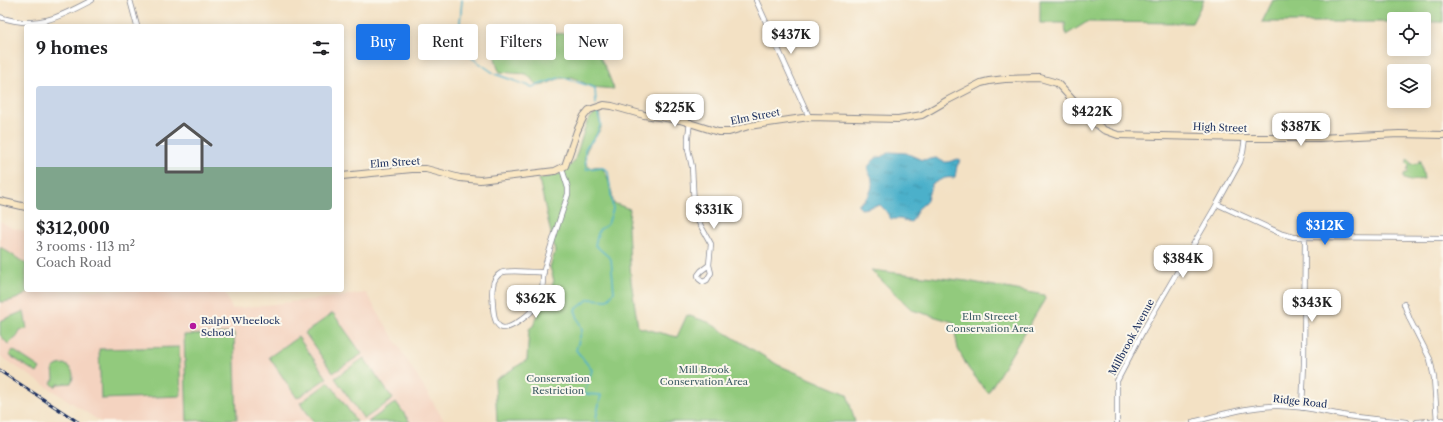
<!DOCTYPE html>
<html lang="en">
<head>
<meta charset="utf-8">
<style>
	body { margin:0; font-family:"Libre Caslon Text",serif; background:#f6f6f6; color:#202124; height:100vh; display:flex; flex-direction:column; font-size:15px; white-space:nowrap }
	* { box-sizing:border-box; margin:0 }
	p { font-size:13px; color:#757577 }
	.icon { flex:none; width:22px; height:22px; fill:none; stroke:currentColor; stroke-width:2; stroke-linecap:round; stroke-linejoin:round }
	.map { position:relative; flex:1; overflow:hidden }
	.drawer { position:absolute; left:24px; top:24px; width:320px; height:268px; display:flex; flex-direction:column; background:#fff; border-radius:4px; box-shadow:0 2px 10px #0003 }
	.drawer>* { flex:none }
	.guide { position:absolute; left:356px; top:24px; width:380px; height:36px; display:flex; gap:8px }
	.controls { position:absolute; left:1387px; top:12px; display:grid; gap:8px }
	.controls a { display:grid; place-items:center; width:44px; height:44px; border-radius:4px; background:#fff; box-shadow:0 2px 10px #0003; font-size:20px }
	.price { position:absolute; translate:-50% -34px; padding:0 9px; border-radius:8px; background:#fff; color:#222; font-size:13px; line-height:26px; filter:drop-shadow(0 1px 2px #0008) }
	.price::after { content:''; position:absolute; left:50%; top:24px; width:12px; height:9px; margin-left:-6px; background:inherit; clip-path:polygon(0 0,100% 0,50% 100%) }
	.price.on { background:#1a73e8; color:#fff }
	ul { padding:0; list-style:none }
	li { display:grid; align-content:center; gap:8px; height:212px; padding:0 12px }
	li+li { border-top:1px solid #e0e0e0 }
	li span { display:grid; place-items:center; height:124px; border-radius:4px; color:#555 }
	li>.icon { margin-inline-start:auto }
	span .icon { width:72px; height:72px; fill:#fffc; stroke-width:1 }
	li b { font-size:17px }
	h2 { display:flex; justify-content:space-between; align-items:center; height:48px; padding:0 12px; font-size:17px }
	.pill { padding:0 14px; border-radius:4px; background:#fff; box-shadow:0 2px 10px #0003; font-size:14px; line-height:36px }
	.pill.on { background:#1a73e8; color:#fff }
	.map>svg:first-child { display:block }
	.built { fill:#f4d3c0 }
	.green { fill:#92ca7d; stroke:#567c6e }
	.water { fill:url(#water-ripples); stroke:#337094 }
	.lines { fill:none; stroke-linecap:round; stroke-linejoin:round }
	.stream { stroke:#4bb0ca; stroke-width:1.5 }
	.street-casing { stroke:#878891; stroke-width:6 }
	.secondary-casing { stroke:#878891; stroke-width:8 }
	.street { stroke:#fff; stroke-width:4.5 }
	.secondary { stroke:#fae7c3; stroke-width:6 }
	.rail-casing { stroke:#1b2f5e; stroke-width:3 }
	.rail { stroke:#fbf7ec; stroke-width:1.5; stroke-dasharray:4.5; stroke-linecap:butt }
	.poi-dot { fill:#b5179e; stroke:#fbf7ec; stroke-width:1.5 }
	.labels { text-anchor:middle; stroke-width:4; stroke-linejoin:round; paint-order:stroke }
	.street-label { font-size:10px; fill:#1b2f5e; stroke:#fbf7ec }
	.park-label { font-size:10px; fill:#3f5e67; stroke:#fbf7ec }
	.poi-label { font-size:10px; fill:#1b2f5e; stroke:#fbf7ec; text-anchor:start }
</style>
</head>
<body>
<div class="map">
<svg width="1443" height="422" viewBox="0 0 1443 422">
	<defs>
		<pattern id="water-ripples" width="26" height="14" patternUnits="userSpaceOnUse"><rect width="26" height="14" fill="#4bb0ca"/><path d="M2 4q2-2 4 0t4 0M15 11q2-2 4 0t4 0" fill="none" stroke="#3e90a7"/></pattern>
	</defs>
	<rect width="100%" height="100%" fill="#fbf7ec"/>
	<filter id="ink" filterUnits="userSpaceOnUse"><feTurbulence type="fractalNoise" baseFrequency=".025" numOctaves="2"/><feDisplacementMap in="SourceGraphic" scale="8" xChannelSelector="R" yChannelSelector="G"/><feConvolveMatrix kernelMatrix="1 2 1 2 8 2 1 2 1" color-interpolation-filters="sRGB"/></filter>
	<filter id="wash" filterUnits="userSpaceOnUse"><feTurbulence type="fractalNoise" baseFrequency=".012" numOctaves="4" result="noise"/><feDisplacementMap in="SourceGraphic" scale="16" xChannelSelector="R" yChannelSelector="G"/><feGaussianBlur stdDeviation="0.9" result="paint"/><feColorMatrix in="noise" values="0 0 0 0 0 0 0 0 0 0 0 0 0 0 0 0 0 1.4 0 .05"/><feComposite in="paint" operator="in"/></filter>
	<g filter="url(#wash)">
		<rect width="100%" height="100%" fill="#f3e1c4"/>
		<path class="built" d="M0 221 12 228 26 231V290H224L232 309 366 293 445 422H101L0 356Z"/>
		<path class="green" d="M1040 0H1204L1192 23 1087 22 1066 35 1065 23H1040Z
			M1273 0H1443V22H1424V19H1394V22H1262Z
			M595 33 597 51 607 71 614 89 592 87 572 77 558 79 544 85 539 86 526 74 500 72C495 65 497 57 491 50L538 34Z
			M599 111 601 128C595 140 576 155 590 168 593 167 597 166 600 167 608 170 613 196 613 203L630 209 628 228 631 281 638 327 677 337 687 315 708 322 778 365 847 394 855 422H497L495 380 527 360 529 329 533 326 554 281 550 267 555 252 539 179 562 173 574 162 587 122 591 117Z
			M1407 159H1409L1411 164 1419 163V161H1421L1424 179 1410 181 1404 179V174L1409 172 1407 170 1409 166 1406 163 1407 162Z
			M0 248H2L26 264V290H31C23 297 11 302 0 302Z
			M871 270 967 281 1044 295 1045 299 988 393 968 368 958 349 953 322 912 310Z
			M24 311 27 329 20 330 17 337 8 344 0 335V321Z
			M333 313 362 354 333 373 305 333Z
			M234 333 237 419 187 421 184 335Z
			M298 337 327 378 297 398 269 357Z
			M179 347 181 396 101 399 99 349Z
			M13 350 40 368 37 373 9 355Z
			M364 358 393 399 364 419 335 378Z
			M64 364C73 368 75 375 71 383L58 384 55 387 51 383 54 379 53 368 58 365Z
			M329 382 357 422H314L300 403Z
			M396 402 410 422H368Z"/>
		<path class="water" d="M889 152 906 153 922 160 936 158 944 162H948L958 159 961 160 957 166 955 177 953 178C945 176 939 181 932 184L926 202 918 209 912 221 910 222 900 219H891L885 210 880 205C873 205 868 209 861 209L858 206V204C868 199 873 191 872 180 871 175 867 172 868 167 872 162 875 156 882 157Z"/>
		<g class="lines">
			<path class="stream" d="M462 0 458 45 472 58 495 74 532 87 562 77 595 88 596 104
				M597 111 601 124 596 136 585 149 586 169 601 167 608 171 613 209 608 224 599 230 595 245 611 259 614 292 607 300 589 299 575 310 582 330 576 350 592 370 584 394 601 395 596 418 598 422"/>
		</g>
	</g>
	<g filter="url(#ink)">
		<g class="lines">
			<g class="street-casing">
				<path id="street" d="M130 0 137 26
					M756 0 809 117
					M0 17C37 30 60 17 92 0
					M690 122 688 137V149L692 167 694 205 697 219 711 244 709 265 711 273 707 280 703 282 699 279 698 275 701 271 709 265
					M1217 204 1282 234 1294 237 1443 238
					M544 272C533 273 508 269 501 273 497 275 493 281 493 286 491 292 493 300 493 307 495 331 503 333 521 320 529 314 535 309 539 300 544 290 542 280 544 270 551 244 560 219 568 194V188L562 169
					M1404 304 1410 320 1430 359 1434 378 1437 421
					M1302 408 1304 364 1305 238
					M1117 422V381L1144 329 1217 204 1240 162 1243 152 1245 138
					M1193 422C1220 415 1246 407 1274 406 1299 405 1324 412 1348 416 1367 419 1386 420 1406 422
					M1417 422 1443 420"/>
			</g>
			<g class="secondary-casing">
				<path id="secondary" d="M342 176 412 169H426L460 178 480 180 555 171 565 166 577 131 584 116 589 110 604 105 612 106 644 115 680 120 718 132H729L749 126 809 117 898 119 922 115 948 100 981 83 989 81 1005 79 1040 78 1057 83 1091 120 1104 130 1118 135 1245 138H1319L1399 134 1443 135
					M0 201 26 207"/>
			</g>
			<use href="#street" class="street"/>
			<use href="#secondary" class="secondary"/>
			<g class="rail-casing">
				<path id="rail" d="M0 371 78 422"/>
			</g>
			<use href="#rail" class="rail"/>
		</g>
	</g>
	<circle class="poi-dot" cx="193" cy="326" r="4"/>
	<g class="labels">
		<g class="street-label">
			<text transform="translate(755 116) rotate(-11)" y="4">Elm Street</text>
			<text transform="translate(1220 127) rotate(2)" y="4">High Street</text>
			<text transform="translate(395 162) rotate(-4)" y="4">Elm Street</text>
			<text transform="translate(1131 337) rotate(-62)" y="4">Millbrook Avenue</text>
			<text transform="translate(1300 401) rotate(6)" y="4">Ridge Road</text>
		</g>
		<g class="park-label">
			<text x="990" y="320">Elm Streeet<tspan x="990" dy="12">Conservation Area</tspan></text>
			<text x="704" y="373">Mill Brook<tspan x="704" dy="12">Conservation Area</tspan></text>
			<text x="558" y="382">Conservation<tspan x="558" dy="12">Restriction</tspan></text>
		</g>
		<g class="poi-label">
			<text x="201" y="324">Ralph Wheelock<tspan x="201" dy="12">School</tspan></text>
		</g>
	</g>
</svg>
<div class="controls">
<a><svg class="icon" aria-label="locate" viewBox="0 0 24 24"><circle cx="12" cy="12" r="6"/><path d="M12 2v4M12 18v4M2 12h4M18 12h4"/></svg></a>
<a><svg class="icon" aria-label="layers" viewBox="0 0 24 24"><path d="M12 4l9 5-9 5-9-5zM3 14l9 5 9-5"/></svg></a>
</div>
<b class="price" style="left:791px;top:55px">$437K</b>
<b class="price" style="left:675px;top:128px">$225K</b>
<b class="price" style="left:1092px;top:132px">$422K</b>
<b class="price" style="left:1301px;top:147px">$387K</b>
<b class="price" style="left:714px;top:230px">$331K</b>
<b class="price on" style="left:1325px;top:246px">$312K</b>
<b class="price" style="left:1183px;top:279px">$384K</b>
<b class="price" style="left:536px;top:319px">$362K</b>
<b class="price" style="left:1312px;top:323px">$343K</b>
<div class="guide">
<a class="pill on">Buy</a>
<a class="pill">Rent</a>
<a class="pill">Filters</a>
<a class="pill">New</a>
</div>
<section class="drawer">
<h2>9 homes<svg class="icon" aria-label="filters" viewBox="0 0 24 24"><path d="M4 7h16M4 17h16"/><circle cx="9" cy="7" r="2"/><circle cx="15" cy="17" r="2"/></svg></h2>
<ul>
<li><span style="background:linear-gradient(#c9d6e8 65%,#7fa58c 0)"><svg class="icon" aria-label="home" viewBox="0 0 24 24"><path d="M3 11l9-7 9 7M6 9v11h12V9"/></svg></span><div><b>$312,000</b><p>3 rooms · 113 m²</p><p>Coach Road</p></div></li>
</ul>
</section>
</div>
</body>
</html>
